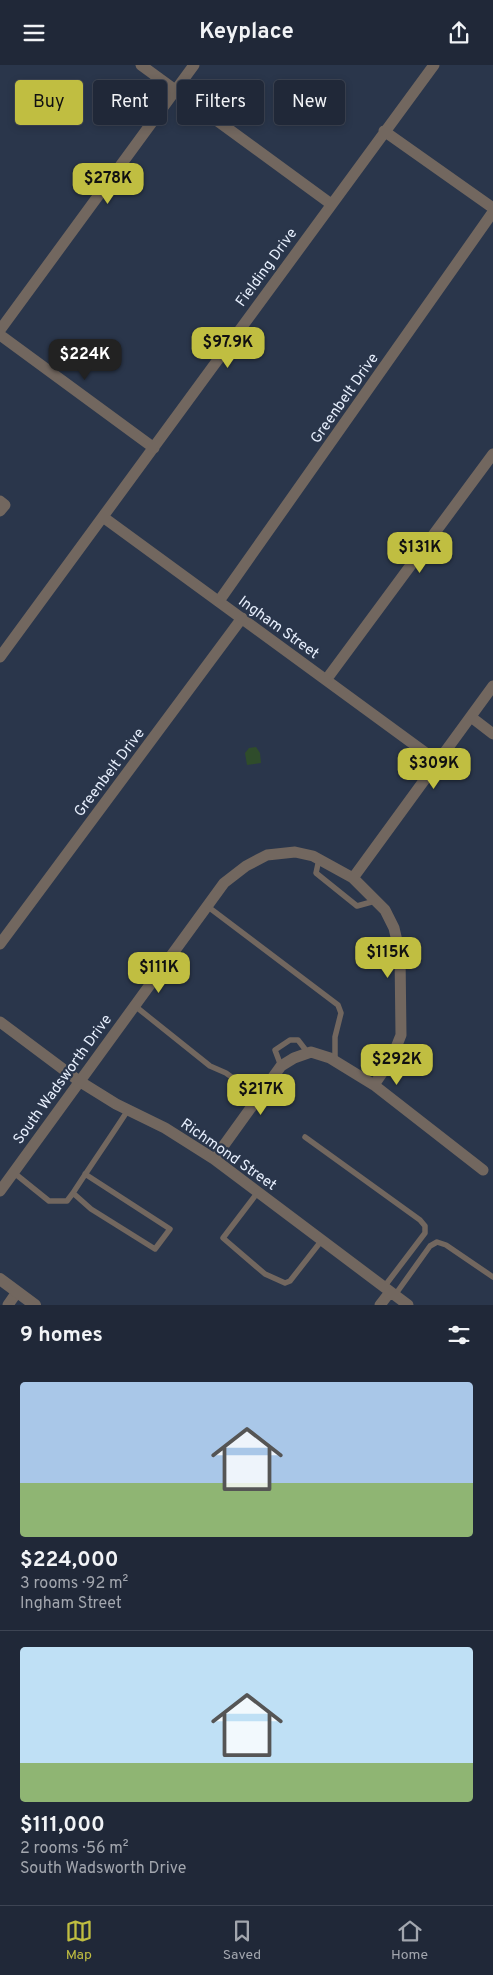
<!DOCTYPE html>
<html lang="en">
<head>
<meta charset="utf-8">
<style>
	body { margin:0; font-family:Overpass,sans-serif; background:#283040; color:#f1f3f6; height:100vh; display:flex; flex-direction:column; font-size:19px; white-space:nowrap }
	* { box-sizing:border-box; margin:0 }
	p { font-size:16px; color:#a2a6ae }
	.icon { flex:none; width:28px; height:28px; fill:none; stroke:currentColor; stroke-width:2; stroke-linecap:round; stroke-linejoin:round }
	.map { position:relative; height:1240px; overflow:hidden }
	.details { display:flex; flex-direction:column; background:#202838; flex:1 }
	.details>* { flex:none }
	.top-card { position:absolute; left:15px; top:15px; width:464px; height:45px; display:flex; gap:10px }
	.price { position:absolute; translate:-50% -42px; padding:0 11px; border-radius:10px; background:#c0be41; color:#111; font-size:16px; line-height:32px; filter:drop-shadow(0 1px 2px #0008) }
	.price::after { content:''; position:absolute; left:50%; top:30px; width:15px; height:11px; margin-left:-8px; background:inherit; clip-path:polygon(0 0,100% 0,50% 100%) }
	.price.current { background:#222; color:#fff }
	ul { padding:0; list-style:none }
	li { display:grid; align-content:center; gap:10px; height:265px; padding:0 20px }
	li+li { border-top:1px solid #3d4453 }
	li span { display:grid; place-items:center; height:155px; border-radius:5px; color:#555 }
	li>.icon { margin-inline-start:auto }
	span .icon { width:90px; height:90px; fill:#fffc; stroke-width:1 }
	li b { font-size:21px }
	h2 { display:flex; justify-content:space-between; align-items:center; height:60px; padding:0 20px; font-size:21px }
	.pill { padding:0 18px; border-radius:5px; background:#202838; box-shadow:0 2px 8px #0003,0 0 0 1px #3d4453; font-size:18px; line-height:45px }
	.pill.current { background:#c0be41; color:#111 }
	header { display:flex; justify-content:space-between; align-items:center; height:65px; padding:0 20px; background:#202838; font-size:22px; font-weight:700 }
	.dock { display:flex; justify-content:space-around; align-items:center; height:70px; border-top:1px solid #3d4453; background:#202838; font-size:14px; color:#a2a6ae }
	.dock a { display:grid; justify-items:center; gap:2px }
	.dock .current { color:#c0be41 }
	.map>svg:first-child { display:block }
	.park { fill:#2f4c2b }
	.lines { fill:none; stroke-linecap:round; stroke-linejoin:round }
	.service { stroke:#72675f; stroke-width:5.5 }
	.minor { stroke:#72675f; stroke-width:11 }
	.tertiary { stroke:#72675f; stroke-width:12 }
	.labels { text-anchor:middle; stroke-width:4.5; stroke-linejoin:round; paint-order:stroke }
	.street-label { font-size:15px; fill:#e6eefc; stroke:#2a364b }
</style>
</head>
<body>
<header><svg class="icon" aria-label="menu" viewBox="0 0 24 24"><path d="M4 6h16M4 12h16M4 18h16"/></svg>Keyplace<svg class="icon" aria-label="share" viewBox="0 0 24 24"><path d="M12 15V3M7 8l5-5 5 5M5 13v7h14v-7"/></svg></header>
<div class="map">
<svg width="493" height="1240" viewBox="0 0 493 1240">
	<rect width="100%" height="100%" fill="#2a364b"/>
	<path class="park" d="M256 682 260 688 261 698 247 700 245 688 249 683Z"/>
	<g class="lines">
		<path class="service" d="M319 794 316 808 357 841 375 836
			M207 841 338 940 341 948 335 972V995
			M135 941 210 1001 226 1008 259 1032
			M281 1001 275 985 290 975H298L308 988
			M305 1072 420 1155 425 1161V1168L384 1222
			M13 1107 49 1136H67L73 1128
			M85 1109 170 1164 155 1184 91 1144 73 1128C91 1100 110 1073 128 1045
			M258 1127 223 1173 265 1209 285 1218 290 1216 322 1175
			M395 1230 430 1181 437 1177 446 1180 493 1212"/>
		<path class="minor" d="M141 0 331 139
			M384 66 493 143
			M0 265 194 0
			M0 270 154 383
			M0 436 5 440 0 446
			M103 452 438 697
			M219 536 493 147
			M0 592 434 0
			M326 615 493 389
			M471 652 493 669
			M353 813 493 621
			M0 879 242 553
			M0 957 79 1016 116 1039 165 1063 214 1094 408 1240
			M214 1094 281 1001 294 993 311 987 330 993 374 1020 483 1105
			M0 1126 224 818 246 801 267 790 295 787 313 791 353 813 385 845 394 863 400 889 401 970 391 995 374 1020
			M8 1240 17 1227
			M380 1240 390 1227"/>
		<path class="tertiary" d="M0 1214 35 1240"/>
	</g>
	<g class="labels">
		<g class="street-label">
			<text transform="translate(266 202) rotate(-54)" y="5">Fielding Drive</text>
			<text transform="translate(344 333) rotate(-55)" y="5">Greenbelt Drive</text>
			<text transform="translate(279 562) rotate(36)" y="5">Ingham Street</text>
			<text transform="translate(109 707) rotate(-53)" y="5">Greenbelt Drive</text>
			<text transform="translate(62 1014) rotate(-54)" y="5">South Wadsworth Drive</text>
			<text transform="translate(229 1089) rotate(35)" y="5">Richmond Street</text>
		</g>
	</g>
</svg>
<b class="price" style="left:108px;top:140px">$278K</b>
<b class="price" style="left:228px;top:304px">$97.9K</b>
<b class="price current" style="left:85px;top:316px">$224K</b>
<b class="price" style="left:420px;top:509px">$131K</b>
<b class="price" style="left:434px;top:725px">$309K</b>
<b class="price" style="left:388px;top:914px">$115K</b>
<b class="price" style="left:159px;top:929px">$111K</b>
<b class="price" style="left:397px;top:1021px">$292K</b>
<b class="price" style="left:261px;top:1051px">$217K</b>
<div class="top-card">
<a class="pill current">Buy</a>
<a class="pill">Rent</a>
<a class="pill">Filters</a>
<a class="pill">New</a>
</div>
</div>
<section class="details">
<h2>9 homes<svg class="icon" aria-label="filters" viewBox="0 0 24 24"><path d="M4 7h16M4 17h16"/><circle cx="9" cy="7" r="2"/><circle cx="15" cy="17" r="2"/></svg></h2>
<ul>
<li><span style="background:linear-gradient(#a9c7e8 65%,#8fb573 0)"><svg class="icon" aria-label="home" viewBox="0 0 24 24"><path d="M3 11l9-7 9 7M6 9v11h12V9"/></svg></span><div><b>$224,000</b><p>3 rooms · 92 m²</p><p>Ingham Street</p></div></li>
<li><span style="background:linear-gradient(#bfe0f5 75%,#8fb573 0)"><svg class="icon" aria-label="home" viewBox="0 0 24 24"><path d="M3 11l9-7 9 7M6 9v11h12V9"/></svg></span><div><b>$111,000</b><p>2 rooms · 56 m²</p><p>South Wadsworth Drive</p></div></li>
</ul>
</section>
<nav class="dock">
<a class="current"><svg class="icon" aria-label="map" viewBox="0 0 24 24"><path d="M3 6l6-2 6 2 6-2v14l-6 2-6-2-6 2zM9 4v14M15 6v14"/></svg>Map</a>
<a><svg class="icon" aria-label="saved" viewBox="0 0 24 24"><path d="M7 4h10v16l-5-4-5 4z"/></svg>Saved</a>
<a><svg class="icon" aria-label="home" viewBox="0 0 24 24"><path d="M3 11l9-7 9 7M6 9v11h12V9"/></svg>Home</a>
</nav>
</body>
</html>
